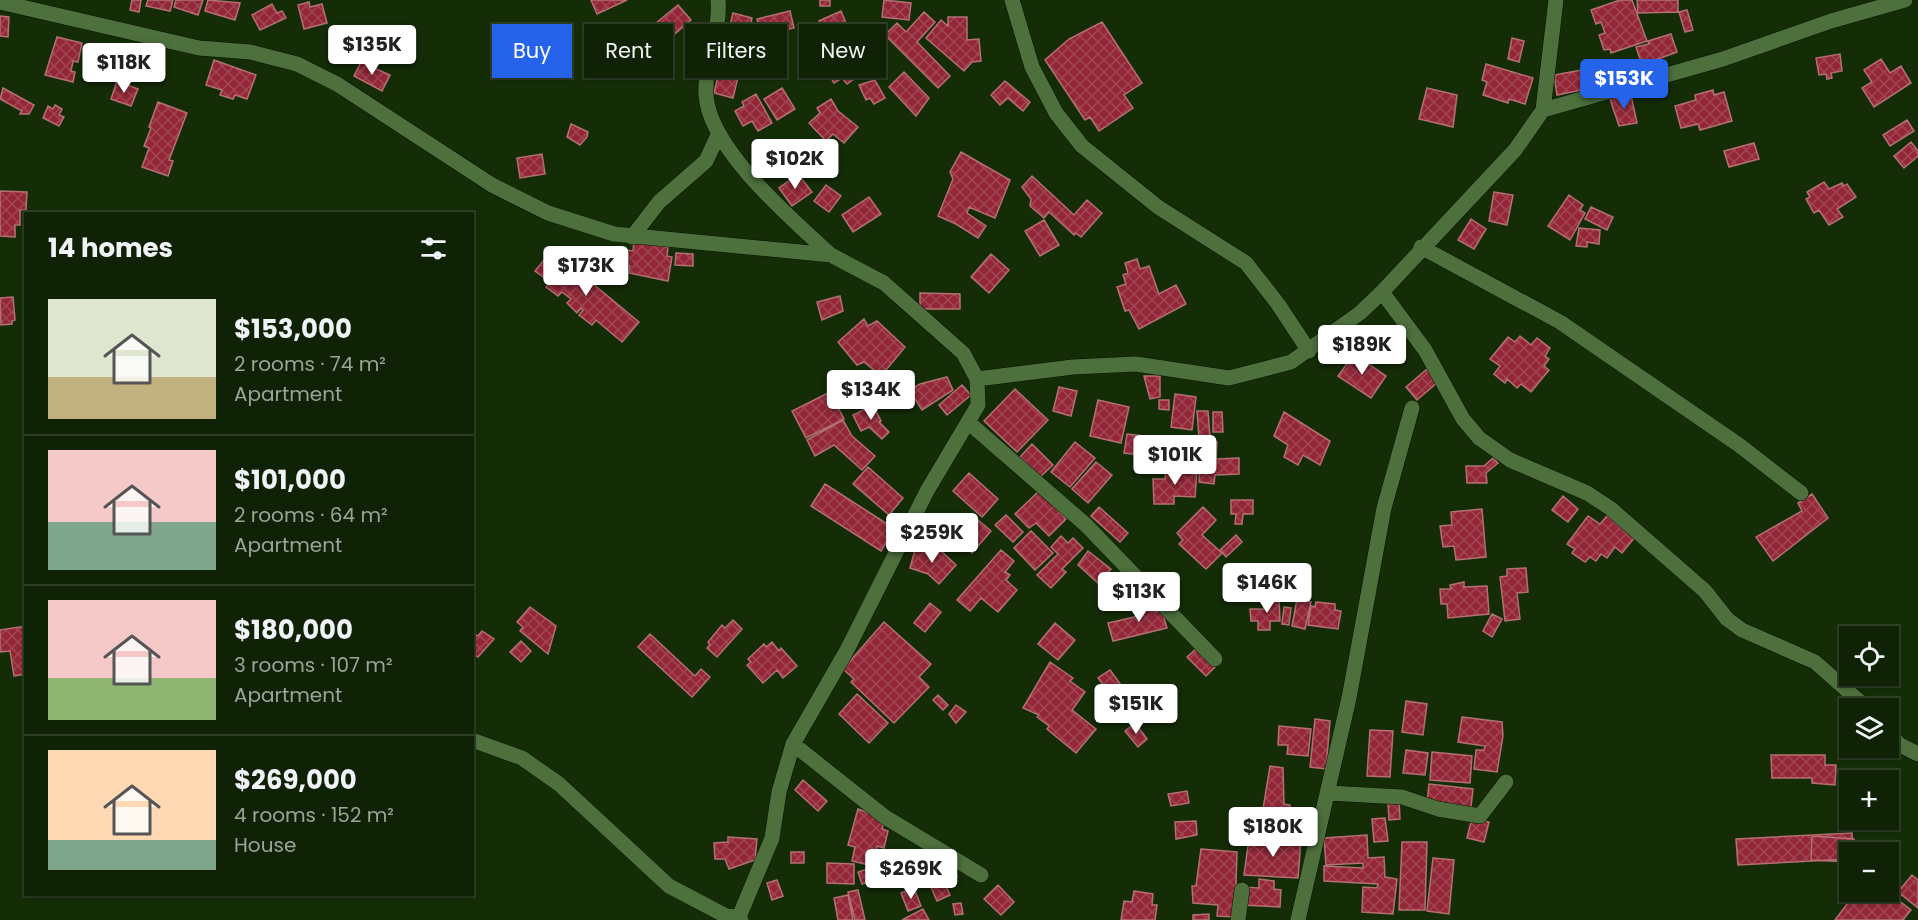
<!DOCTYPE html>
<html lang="en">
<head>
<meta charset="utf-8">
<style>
	body { margin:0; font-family:Poppins,sans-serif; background:#1d2f13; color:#f1f3f6; height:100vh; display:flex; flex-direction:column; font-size:22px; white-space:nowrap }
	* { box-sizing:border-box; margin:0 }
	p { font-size:20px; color:#9ba49a }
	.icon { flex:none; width:33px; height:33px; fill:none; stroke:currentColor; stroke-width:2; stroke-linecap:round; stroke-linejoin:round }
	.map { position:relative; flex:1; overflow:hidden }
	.panel { position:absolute; left:24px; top:212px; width:450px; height:684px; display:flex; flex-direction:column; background:#0f2205; border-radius:0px; box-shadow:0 2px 4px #0004,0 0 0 2px #2f3f27 }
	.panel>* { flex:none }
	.top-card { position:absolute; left:492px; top:24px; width:570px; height:54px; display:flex; gap:12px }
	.buttons { position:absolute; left:1839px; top:626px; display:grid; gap:12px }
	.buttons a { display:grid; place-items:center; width:60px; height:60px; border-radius:0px; background:#0f2205; box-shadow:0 2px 4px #0004,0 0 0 2px #2f3f27; font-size:30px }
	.price { position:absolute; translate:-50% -51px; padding:0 14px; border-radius:6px; background:#fff; color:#222; font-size:20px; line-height:39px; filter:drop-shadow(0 2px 3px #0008) }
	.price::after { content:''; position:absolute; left:50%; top:36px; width:18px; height:14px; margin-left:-9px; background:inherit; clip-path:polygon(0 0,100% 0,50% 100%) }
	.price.selected { background:#2563eb; color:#fff }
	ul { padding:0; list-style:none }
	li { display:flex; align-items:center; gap:18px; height:150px; padding:0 24px }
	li+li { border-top:2px solid #2f3f27 }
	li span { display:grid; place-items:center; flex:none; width:168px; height:120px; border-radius:0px; color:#555 }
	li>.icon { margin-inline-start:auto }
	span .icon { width:72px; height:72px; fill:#fffc; stroke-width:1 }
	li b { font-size:26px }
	h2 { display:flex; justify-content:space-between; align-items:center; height:72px; padding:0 24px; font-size:26px }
	.pill { padding:0 21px; border-radius:0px; background:#0f2205; box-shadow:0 2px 4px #0004,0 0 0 2px #2f3f27; font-size:21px; line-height:54px }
	.pill.selected { background:#2563eb; color:#fff }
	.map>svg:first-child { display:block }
	.building { fill:url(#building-cross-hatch); stroke:#b57074; stroke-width:1.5 }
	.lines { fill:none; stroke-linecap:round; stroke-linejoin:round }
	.minor-casing { stroke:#041400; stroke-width:16 }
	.minor { stroke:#4d703d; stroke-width:15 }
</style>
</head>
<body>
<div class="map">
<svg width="1918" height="920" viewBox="0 0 1918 920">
	<defs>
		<pattern id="building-cross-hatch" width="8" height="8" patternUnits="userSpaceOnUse" patternTransform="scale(1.5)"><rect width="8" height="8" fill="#932738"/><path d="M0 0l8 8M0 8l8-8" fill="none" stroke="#a14653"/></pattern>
	</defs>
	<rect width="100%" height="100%" fill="#142d07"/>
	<path class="building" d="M132 0H141L139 12 130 10Z
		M148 0H173L170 11 146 6Z
		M176 0H203L198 15 174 7Z
		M208 0 240 3 235 20 205 11Z
		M591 0H627L597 14Z
		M820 0H830V6H820Z
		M884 0 911 3 909 20 882 17Z
		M1620 0H1632L1647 41 1611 53 1610 49 1604 50 1599 35 1605 33 1601 22 1596 24 1591 10Z
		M1637 0H1678V12L1638 13Z
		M309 2 310 7 322 4 327 23 304 29 298 5Z
		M272 4 277 13 282 11 286 18 260 30 252 15Z
		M678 5 691 20 669 39 656 23Z
		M1687 10 1693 30 1685 32 1679 12Z
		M790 11 794 28 761 35 757 19Z
		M841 11 846 23 824 33 819 21Z
		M924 12 935 22 917 42 950 76 938 88 885 35 897 23 906 32Z
		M733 13 752 18 733 98 714 93Z
		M0 16 9 17 8 37 0 36Z
		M948 17H967V40L979 39 981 61 972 62 964 71 926 38 941 20 948 26Z
		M1102 22 1142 83 1124 95 1133 108 1099 131 1090 117 1085 120 1045 60 1069 39Z
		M1671 34 1677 52 1642 65 1636 47 1649 44 1648 41Z
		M57 37 82 43 78 62 73 61 71 71 75 72 73 82 45 75Z
		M1512 38 1524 41 1519 62 1508 59Z
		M842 43 864 72 847 84 842 78 834 83 820 60Z
		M1840 54 1842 71 1831 73 1832 78 1827 79 1826 74 1819 75 1816 58Z
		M1881 59 1890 73 1901 66 1911 83 1874 107 1862 88 1872 82 1864 70Z
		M214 60 256 75 247 99 235 95 233 99 220 95 222 90 206 85Z
		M361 62 390 75 382 91 354 76Z
		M1486 64 1533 78 1525 104 1509 99 1508 103 1483 95 1487 82 1482 80Z
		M1582 70V90L1557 95 1554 75Z
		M904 72 929 98 916 116 889 87Z
		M875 80 885 98 874 104 870 98 866 100 859 85Z
		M117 81 138 89 131 106 111 99Z
		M1005 81 1030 102 1023 111 1008 98 1000 105 991 95Z
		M3 88 34 105 29 114H20L22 111 0 99Z
		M782 88 795 109 777 120 764 99Z
		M1427 88 1457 95 1453 127 1419 119Z
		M1713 90 1714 95 1724 92 1732 121 1700 130 1698 124 1681 128 1675 106 1696 100 1695 95Z
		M756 94 772 123 758 131 752 121 743 126 735 111 744 106 742 102Z
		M1631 95 1637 123 1619 126 1610 99Z
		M831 99 838 111 858 127 844 143 833 134 826 141 809 123 820 113 817 108Z
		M158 102 187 113 169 160 173 161 168 176 142 167 149 148 144 146 151 128 149 127Z
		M55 105 62 109 59 115 64 117 59 126 43 118 48 106 53 109Z
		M1907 120 1914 131 1890 146 1883 135Z
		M571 124 588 132 587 137 580 145 567 137Z
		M1911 142 1918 151V156L1904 168 1894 156Z
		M1754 143 1759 159 1729 167 1724 151Z
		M780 148 782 159 759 162 757 151Z
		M961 152 1010 180 995 218 969 207 967 213 986 226 978 238 956 224 938 216 953 179 950 172Z
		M542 154 545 174 520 178 517 158Z
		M798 174 812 192 792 206 779 188Z
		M1032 176 1074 215 1087 200 1102 213 1081 237 1076 233 1074 235 1049 212 1044 218 1030 206 1031 199 1022 187Z
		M1824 182 1829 189 1842 183 1844 186 1847 184 1856 197 1837 209 1843 217 1829 225 1819 210 1814 213 1806 199 1810 197 1807 192Z
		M826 185 841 196 829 212 814 201Z
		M0 191 27 192 26 210H20V225H15V237L0 236Z
		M1494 192 1513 195 1507 225 1489 221Z
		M1569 195 1583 205 1580 210 1585 213 1570 240 1548 226Z
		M869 197 881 214 853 232 842 215Z
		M1591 207 1613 217 1607 230 1585 219Z
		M1471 219 1486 229 1474 249 1458 240Z
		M1044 220 1059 245 1040 256 1025 231Z
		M1579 228 1600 230 1599 244 1587 242V247L1576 246Z
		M634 242 668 247 667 256 672 257 668 281 629 273 630 266 624 265 627 250 633 251Z
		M606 249 620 261 610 274 595 262Z
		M552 250 639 322 622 342 596 320 592 325 579 315 583 310 581 308 577 313 567 303 571 299 562 292 558 296 546 287 550 282 535 271Z
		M676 253 693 254V266L675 265Z
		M991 254 1009 270 989 293 971 277Z
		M1137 259 1140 269 1149 266 1159 294 1176 285 1186 304 1139 329 1129 310 1125 311 1117 287 1126 284 1123 275 1128 273 1125 263Z
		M920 293 960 294V309H920Z
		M840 296 843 311 822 320 817 302Z
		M13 297 15 320 12 321V324L1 325 0 298Z
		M864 319 868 326 877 321 905 347 881 376 864 362 857 365 838 342Z
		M1520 336 1531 345 1537 338 1550 348 1545 356 1549 359 1544 366 1549 370 1531 392 1521 384 1517 388 1507 379 1505 383 1494 374 1500 366 1490 359 1508 337 1515 342Z
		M1354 354 1386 376 1371 398 1338 376Z
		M1427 369 1438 382 1417 400 1406 387Z
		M1144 376H1160V397L1150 399Z
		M947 377 953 390 922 410 909 390 920 384Z
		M962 385 971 395 947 415 939 405Z
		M1059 387 1077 391 1071 416 1053 411Z
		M1015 389 1048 420 1017 452 984 421Z
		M830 392 844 419 806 438 792 411Z
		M1175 394 1196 397 1192 430 1171 427Z
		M1098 400 1129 407 1121 443 1090 436Z
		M1159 400H1169V410L1159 409Z
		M873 405 881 421 879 422 889 432 882 439 869 427 861 431 853 415Z
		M1197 411H1208L1210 437 1199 438Z
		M1213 412H1222L1223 432H1213Z
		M1284 412 1330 441 1320 465 1303 455 1298 465 1284 457 1288 445 1274 436Z
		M843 420 852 436 875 456 862 470 834 445 815 456 807 440Z
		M1127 434 1143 436 1140 455 1124 453Z
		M1202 441 1217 442 1216 459 1239 458V474L1215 475 1214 484 1199 482Z
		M1075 442 1095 458 1070 487 1051 472Z
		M1032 444 1053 465 1040 477 1020 457Z
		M1493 458 1498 463 1486 473 1487 483H1467L1466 466H1484Z
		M1096 462 1112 475 1088 503 1072 489Z
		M868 467 903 498 889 515 853 484Z
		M1166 468 1197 470 1195 497 1174 496V504H1154L1153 479H1165Z
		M969 473 998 499 982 517 953 491Z
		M825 484 895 529 881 551 811 506Z
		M1039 491 1066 519 1049 536 1036 523 1029 528 1015 514Z
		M1812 494 1828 518 1773 561 1756 537 1802 511 1798 503Z
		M1563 496 1578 509 1568 522 1552 510Z
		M1231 500H1253V514H1243L1242 524H1235L1236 514H1231Z
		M1099 507 1128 533 1120 542 1091 516Z
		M1203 507 1216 520 1202 535 1222 553 1206 569 1179 544 1183 540 1177 533Z
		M1482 509 1486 557 1456 560 1454 546 1443 547 1440 526 1452 525 1451 512Z
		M1006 515 1023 532 1013 542 995 525Z
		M1608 515 1635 537 1622 553 1615 547 1607 558 1601 554 1596 561 1590 557 1585 562 1572 553 1575 549 1567 544 1588 516 1600 524Z
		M977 519 991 531 972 553 959 541Z
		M922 525 938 530 933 548 917 544Z
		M1031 531 1053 553 1035 570 1014 548Z
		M1236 535 1242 542 1226 557 1220 550Z
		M1061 536 1068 543 1073 538 1083 548 1062 569 1066 572 1051 588 1037 575 1058 554 1051 547Z
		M916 546 938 553 940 550 956 565 939 584 928 574 910 568Z
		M1001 550 1014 561 1005 572 1010 575 1006 580 1017 590 998 612 981 598 970 611 957 600Z
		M1088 551 1111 569 1105 576 1109 579 1102 587 1078 565Z
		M1526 568 1528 592 1517 593 1520 619 1505 621 1500 577 1507 576V569Z
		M1464 582V587L1487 586 1489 614 1448 618 1447 604H1441L1440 589H1451L1450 585Z
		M1264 598 1279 599 1280 621H1270V630H1258V621H1251L1250 609H1264Z
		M1297 599 1311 602 1305 629 1292 626Z
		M1154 601 1156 612 1162 611 1167 628 1113 641 1108 623 1143 615 1140 604Z
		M1316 602 1335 604V610L1341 611 1338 629 1308 625 1311 606 1315 607Z
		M930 603 941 612 925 632 914 623Z
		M530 607 556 626 548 654 520 631 523 627 517 622Z
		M1284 607 1291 608 1289 625 1282 624Z
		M1492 614 1502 619 1492 637 1483 631Z
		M733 620 742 629 717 657 707 648 710 645 708 642 722 625 725 628Z
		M884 622 931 664 919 677 929 687 894 723 851 682 854 679 843 669Z
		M1055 623 1075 640 1058 660 1038 644Z
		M26 626V674L14 676 10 651 0 652V630Z
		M482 631 494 639 478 657 472 653V632L478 636Z
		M650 634 695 676 701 669 710 677 692 697 638 647Z
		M521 641 531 651 521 662 510 652Z
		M772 642 779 651 781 648 797 666 783 678 777 670 763 683 747 665 751 662 748 659 764 644 766 647Z
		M1197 648 1215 667 1206 676 1187 657Z
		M1050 662 1073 678 1070 681 1085 692 1072 710 1096 729 1076 753 1047 729 1049 726 1037 717 1039 715 1023 708Z
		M1110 670 1127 693 1116 701 1098 678Z
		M857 694 888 723 869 743 839 714Z
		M938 695 948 705 943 710 933 700Z
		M1406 701 1427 704 1423 735 1402 732Z
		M956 705 966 712 956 723 949 714Z
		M1462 717 1502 722 1503 736 1497 772 1474 769 1476 750H1484L1485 746 1458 742Z
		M1315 719 1330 721 1326 769 1310 767Z
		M1135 723 1147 739 1138 747 1125 731Z
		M1279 726 1311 729 1308 756 1287 754 1288 745H1278Z
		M1370 730 1393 731 1390 777 1367 776Z
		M1406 750 1428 753 1425 775 1403 773Z
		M1432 752 1472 756 1470 783 1430 780Z
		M1771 755H1825V765H1836L1835 785 1812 783V778H1772Z
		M1270 766 1283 768 1284 804 1290 805 1287 834 1250 832 1251 808 1263 809Z
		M803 780 827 801 818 811 795 790Z
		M1429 784 1473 789 1471 807 1427 802Z
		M1187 791 1189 803 1171 806 1168 794Z
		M1399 801 1400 819 1389 820 1388 802Z
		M858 809 885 819 882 829 888 831 884 848 877 846 873 866 852 861 855 847 848 845Z
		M1385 818 1388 841 1374 842 1372 819Z
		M1472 818 1489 822 1484 842 1467 838Z
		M1196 821 1197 835 1176 839 1175 822Z
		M1852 833 1853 852H1850V859L1738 865 1736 839Z
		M1367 835 1368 858 1384 857 1385 877 1397 879 1393 914 1362 912 1363 887 1377 888 1378 884 1324 881V866L1363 868V863L1326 865 1324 838Z
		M1812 836 1854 839V852H1850V862L1811 860Z
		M728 837 757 839 755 860 729 869 725 859H715L714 843 728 842Z
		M1266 837 1301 840 1298 878 1244 875 1249 838 1266 840Z
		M1402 842H1427L1425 910H1399Z
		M1201 849 1237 852 1235 917 1217 916 1218 905 1193 903 1192 886H1196Z
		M791 852H804V863H791Z
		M1433 858 1454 860 1449 914 1427 911Z
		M827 863 854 864V884L827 883Z
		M887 863 891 875 862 884 858 872Z
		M950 863 957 877 945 883 950 895 937 901 927 878 929 874Z
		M1912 875 1918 880V908L1898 892Z
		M1259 879 1274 881V889L1281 890 1280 907 1242 905 1243 887 1259 888Z
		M777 880 783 896 772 900 767 883Z
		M998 885 1014 902 1001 915 984 899Z
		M914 888 921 906 908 911 901 893Z
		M858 890 865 920H855L848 892Z
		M1134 891 1153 894 1152 905H1157L1155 920H1121L1124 901 1132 902Z
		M1857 891H1886L1911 910 1903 920H1835Z
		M848 895 853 920H838L834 898Z
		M961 903 963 914 955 915 953 904Z
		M923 909 929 920H902Z
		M1209 914V920H1193V915Z"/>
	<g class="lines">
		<g class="minor-casing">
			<path id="minor" d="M718 0C721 32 704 63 706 95 709 149 793 220 831 255
				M1012 0 1032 67 1056 113 1082 146 1158 207 1246 263 1278 304 1309 351
				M0 2 199 48 250 52 297 64 337 84 492 185 548 213 614 234 831 255 884 283 963 353 977 379
				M1543 110 1723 59 1831 21 1905 0
				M632 237 659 202 706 161 719 133
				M1421 247 1560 322 1739 445 1801 493
				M1382 292 1425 350 1463 419 1479 438 1510 460 1587 493 1610 508 1705 591 1727 619 1742 630 1815 662 1867 708
				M968 422 1086 525 1215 659
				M1888 732 1900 745 1918 754
				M472 740 522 758 559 784 669 886 726 916 739 917
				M793 744 885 817 981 875
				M1328 793 1402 797 1438 809 1480 816 1506 782
				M741 920 739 917 772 838 779 792 793 744 847 650 927 491 978 405 977 379 1073 367 1136 364 1229 378 1291 362 1360 313 1382 292 1515 150 1543 110 1556 0
				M1238 920 1242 890
				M1298 920 1349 698 1384 508 1412 408"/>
		</g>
		<use href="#minor" class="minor"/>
	</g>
</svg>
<div class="buttons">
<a><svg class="icon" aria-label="locate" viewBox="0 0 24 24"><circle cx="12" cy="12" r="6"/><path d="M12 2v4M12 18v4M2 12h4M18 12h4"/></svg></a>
<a><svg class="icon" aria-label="layers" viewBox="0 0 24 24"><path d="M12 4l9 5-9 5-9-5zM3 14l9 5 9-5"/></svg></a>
<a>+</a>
<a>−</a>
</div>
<b class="price" style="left:372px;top:76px">$135K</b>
<b class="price" style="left:124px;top:94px">$118K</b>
<b class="price selected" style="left:1624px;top:110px">$153K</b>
<b class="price" style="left:795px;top:190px">$102K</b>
<b class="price" style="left:586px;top:297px">$173K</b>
<b class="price" style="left:1362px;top:376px">$189K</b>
<b class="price" style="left:871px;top:421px">$134K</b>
<b class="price" style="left:1175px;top:486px">$101K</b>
<b class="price" style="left:932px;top:564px">$259K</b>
<b class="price" style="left:1267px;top:614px">$146K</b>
<b class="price" style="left:1139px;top:623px">$113K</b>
<b class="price" style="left:1136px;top:735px">$151K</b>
<b class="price" style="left:1273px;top:858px">$180K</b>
<b class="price" style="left:911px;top:900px">$269K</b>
<div class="top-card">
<a class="pill selected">Buy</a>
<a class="pill">Rent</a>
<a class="pill">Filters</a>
<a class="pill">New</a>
</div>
<section class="panel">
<h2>14 homes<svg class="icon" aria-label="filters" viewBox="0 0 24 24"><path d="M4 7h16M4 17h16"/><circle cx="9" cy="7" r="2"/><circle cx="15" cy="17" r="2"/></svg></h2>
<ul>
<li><span style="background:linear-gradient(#dfe7d0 65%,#c2b280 0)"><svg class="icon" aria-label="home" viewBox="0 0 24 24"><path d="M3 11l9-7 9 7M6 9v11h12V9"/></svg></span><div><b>$153,000</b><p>2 rooms · 74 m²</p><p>Apartment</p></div></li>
<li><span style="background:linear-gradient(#f6c9c9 60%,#7fa58c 0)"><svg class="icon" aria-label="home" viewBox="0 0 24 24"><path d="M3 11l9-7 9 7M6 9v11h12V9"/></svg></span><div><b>$101,000</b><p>2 rooms · 64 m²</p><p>Apartment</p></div></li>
<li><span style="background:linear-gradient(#f6c9c9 65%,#8fb573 0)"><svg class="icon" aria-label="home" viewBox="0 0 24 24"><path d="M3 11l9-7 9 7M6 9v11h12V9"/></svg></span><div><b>$180,000</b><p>3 rooms · 107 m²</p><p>Apartment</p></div></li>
<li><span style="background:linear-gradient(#ffd9b3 75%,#7fa58c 0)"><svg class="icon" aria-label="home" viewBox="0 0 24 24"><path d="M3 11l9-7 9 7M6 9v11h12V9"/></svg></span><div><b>$269,000</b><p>4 rooms · 152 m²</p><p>House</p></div></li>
</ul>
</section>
</div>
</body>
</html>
